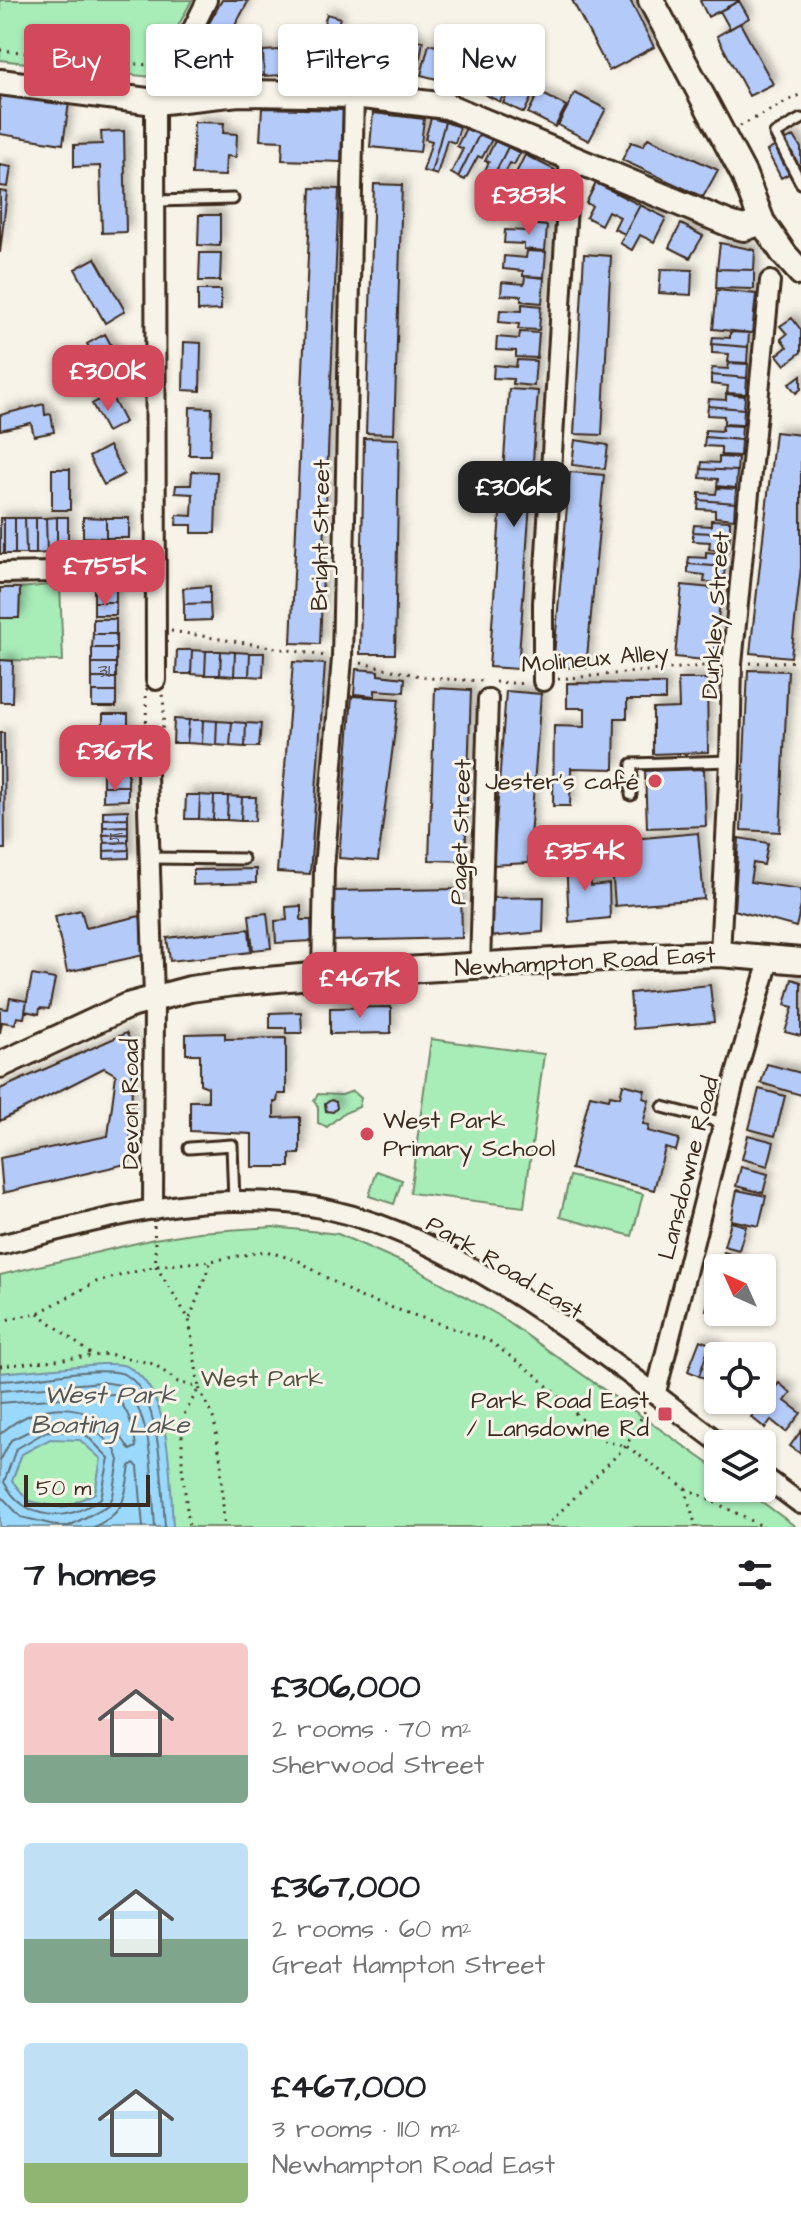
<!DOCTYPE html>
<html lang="en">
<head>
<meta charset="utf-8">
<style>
	body { margin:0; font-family:"Architects Daughter",sans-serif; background:#f6f6f6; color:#202124; height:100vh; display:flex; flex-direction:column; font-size:30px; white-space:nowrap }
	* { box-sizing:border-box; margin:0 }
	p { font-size:26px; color:#757577 }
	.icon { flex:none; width:44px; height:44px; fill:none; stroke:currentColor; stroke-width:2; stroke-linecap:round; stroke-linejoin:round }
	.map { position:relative; height:1527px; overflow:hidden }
	.drawer { display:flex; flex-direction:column; background:#fff; flex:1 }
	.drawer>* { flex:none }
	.top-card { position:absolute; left:24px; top:24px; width:754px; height:72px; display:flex; gap:16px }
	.needle { width:52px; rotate:315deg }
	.fabs { position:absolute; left:704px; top:1254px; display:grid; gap:16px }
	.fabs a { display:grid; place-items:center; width:72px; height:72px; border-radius:8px; background:#fff; box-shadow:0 2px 6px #0004; font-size:40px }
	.scale { position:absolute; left:24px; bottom:20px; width:126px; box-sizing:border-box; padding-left:8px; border:4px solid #3b2a1e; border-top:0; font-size:22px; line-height:28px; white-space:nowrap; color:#3b2a1e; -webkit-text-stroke:6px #f7f3e8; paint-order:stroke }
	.price { position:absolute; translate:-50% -68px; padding:0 18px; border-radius:16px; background:#d1495b; color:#fff; font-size:26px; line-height:52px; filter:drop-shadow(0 2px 4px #0008) }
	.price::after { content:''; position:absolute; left:50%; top:48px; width:24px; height:18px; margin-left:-12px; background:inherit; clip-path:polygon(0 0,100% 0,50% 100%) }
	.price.current { background:#222; color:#fff }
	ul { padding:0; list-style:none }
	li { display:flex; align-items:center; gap:24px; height:200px; padding:0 24px }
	li span { display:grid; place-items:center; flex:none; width:224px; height:160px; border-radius:8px; color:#555 }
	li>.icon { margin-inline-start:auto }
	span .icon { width:96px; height:96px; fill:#fffc; stroke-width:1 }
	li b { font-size:34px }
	h2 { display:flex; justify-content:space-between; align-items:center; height:96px; padding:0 24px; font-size:34px }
	.chip { padding:0 28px; border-radius:8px; background:#fff; box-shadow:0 2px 6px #0004; font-size:28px; line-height:72px }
	.chip.current { background:#d1495b; color:#fff }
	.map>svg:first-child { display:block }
	.green { fill:#a8ecb8; stroke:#728b6b; stroke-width:2 }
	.water { fill:#9bd9fc; stroke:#7593a3; stroke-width:2; fill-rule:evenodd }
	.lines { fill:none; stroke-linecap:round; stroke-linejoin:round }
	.shore { stroke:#617077; stroke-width:2 }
	.building { fill:#b4caf9; stroke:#3b2a1e; stroke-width:2; filter:url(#shadow) }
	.lane-casing { stroke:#3b2a1e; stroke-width:15 }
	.street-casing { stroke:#3b2a1e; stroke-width:24 }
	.secondary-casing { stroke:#3b2a1e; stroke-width:30 }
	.path { stroke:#3b2a1e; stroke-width:3; stroke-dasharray:2 6; stroke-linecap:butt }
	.lane { stroke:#f7f3e8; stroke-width:9 }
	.street { stroke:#f7f3e8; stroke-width:18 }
	.secondary { stroke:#f7f3e8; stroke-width:24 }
	.poi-dot { fill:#d1495b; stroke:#f7f3e8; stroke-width:3 }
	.labels { text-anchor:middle; stroke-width:6; stroke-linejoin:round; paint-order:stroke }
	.number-label { font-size:20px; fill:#595255 }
	.street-label { font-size:24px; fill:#3b2a1e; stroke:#f7f3e8 }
	.poi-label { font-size:24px; fill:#3b2a1e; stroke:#f7f3e8; text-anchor:end }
	.park-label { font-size:24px; fill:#51513d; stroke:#f7f3e8 }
	.water-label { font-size:26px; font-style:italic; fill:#535656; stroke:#f7f3e8 }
</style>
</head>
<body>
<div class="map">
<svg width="801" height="1527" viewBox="0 0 801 1527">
	<defs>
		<filter id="shadow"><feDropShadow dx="5" dy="-5" stdDeviation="4" flood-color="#0004"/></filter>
	</defs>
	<rect width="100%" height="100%" fill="#f7f3e8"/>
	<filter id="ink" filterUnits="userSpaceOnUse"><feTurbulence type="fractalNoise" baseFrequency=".0125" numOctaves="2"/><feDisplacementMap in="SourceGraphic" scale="16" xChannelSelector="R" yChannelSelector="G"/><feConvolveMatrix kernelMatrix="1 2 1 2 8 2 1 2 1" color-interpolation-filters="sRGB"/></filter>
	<g filter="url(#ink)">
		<path class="green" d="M0 0H192L151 77 0 60Z
			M60 584 63 661 0 660V618H19L20 588Z
			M431 1039 544 1054 524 1207 410 1193Z
			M353 1091 361 1098 359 1107 342 1114 327 1127 318 1123V1107L314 1100 318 1094 342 1095Z
			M377 1171 402 1180 394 1204 369 1196Z
			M570 1176 643 1194 632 1236 560 1217Z
			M273 1227 338 1234 411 1266 498 1315 718 1470V1488H743L796 1527H0V1275L154 1239 199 1232Z"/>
		<path class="water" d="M101 1364C109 1364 119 1363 126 1366 173 1387 170 1484 173 1527H0V1373ZM50 1439 80 1440 101 1459 95 1493 63 1508 29 1501 12 1481 22 1454Z"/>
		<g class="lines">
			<path class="shore" d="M0 1381C36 1380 81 1368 116 1372 163 1378 162 1492 165 1527
				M0 1391 102 1382 121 1385C156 1416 151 1483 155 1527
				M0 1403 113 1394C128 1408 134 1427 136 1447L130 1450C99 1399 43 1396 0 1434
				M47 1431 83 1432 109 1458 101 1498C68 1523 25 1522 4 1482L16 1449Z
				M0 1461 11 1440 50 1421 88 1424 114 1447 119 1460 113 1496 109 1505 69 1526H59L21 1517 0 1495
				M94 1527C126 1512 124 1499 130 1466L134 1463 138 1467 143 1527"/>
		</g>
		<path class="building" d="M222 0H244L248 2 210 70 228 72 226 81H189L184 77 185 66Z
			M572 0H630L654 47 609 71Z
			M702 0H739V1L708 17 700 1Z
			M739 1 749 18 730 29 720 11Z
			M327 14 340 18 321 78 308 74Z
			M740 23 773 84 749 96 717 36Z
			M365 32 391 36 385 73 359 69Z
			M397 37 423 41 417 75 391 71Z
			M429 44 454 51 445 81 421 75Z
			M316 48 308 74 264 76 263 51Z
			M263 51 264 76 233 78 232 52Z
			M458 60 481 69 472 90 449 81Z
			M486 71 509 83 500 102 476 90Z
			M511 86 532 96 524 113 503 103Z
			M0 92 69 103 63 144 0 134Z
			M539 92 566 106 555 127 528 113Z
			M575 93 606 109 589 141 558 125Z
			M262 108 343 110 341 162 282 160 283 141 260 140Z
			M373 113 424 119 420 152 370 147Z
			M431 118 445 122 431 173 423 171 432 141 425 139Z
			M194 122 224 123 223 133 237 134 236 157 226 156 225 176 192 175Z
			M445 122 460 127 455 143 447 140 437 175 431 173Z
			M467 126 480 133 458 177 451 173 463 149 457 146Z
			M124 131 126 232 102 233 100 166 74 167V145L102 144 101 132Z
			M480 133 492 139 482 158 478 156 465 180 458 177Z
			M794 136 801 148V168L781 178 767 151Z
			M648 138 718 170 703 197 622 160 631 142 643 146Z
			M495 141 508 147 487 189 478 185 489 162 485 161Z
			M508 147 520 153 514 165 510 163 495 193 487 189Z
			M525 155 555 170 544 192 536 188 527 206 512 198 521 181 514 177Z
			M0 165 11 167 8 187 0 186Z
			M596 183 640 205 625 234 614 229 620 217 608 211 601 225 586 217 592 206 586 203Z
			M374 184 402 185 394 434 366 433Z
			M311 188 339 189 320 644 291 643Z
			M0 191 7 192 0 253Z
			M640 205 666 218 654 242 640 235 632 250 620 243Z
			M199 215H220V246L198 245Z
			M528 224 547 226 545 251 524 249V244L504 243 505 230 527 231Z
			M681 224 703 236 690 258 669 247Z
			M720 243 755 250 754 270 717 269Z
			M527 251 546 252 544 277 523 276V271L503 269 504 256 526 258Z
			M200 253H221L220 281H199Z
			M584 254 611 256 602 435 574 434Z
			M95 258 125 311 105 323 75 269Z
			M661 269 692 270 691 295 659 293Z
			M717 269 754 270V289L716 288Z
			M525 276 544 278 542 303 521 301V296L501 295 502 282 524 284Z
			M198 290H221V310L198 311Z
			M717 290 756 294 752 333 713 329Z
			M522 304 541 306 539 330 518 329 519 324 499 322 500 310 522 311Z
			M792 318 801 330V352L785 365 777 355 787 347 781 339 787 334 780 326Z
			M520 332 539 333 537 358 516 357V351L496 350 497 337 519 339Z
			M730 332 749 333 748 347 712 344 713 337 730 338Z
			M105 334 125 371 107 381 87 344Z
			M184 342 201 343 200 391 183 390Z
			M712 344 748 347 747 363 728 362 729 354 712 353Z
			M517 360 536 361 534 386 513 384V379L493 378 494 365 516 367Z
			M729 363 748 364 747 378 711 375 712 368 728 369Z
			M711 375 747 378 746 394 727 393 728 386 711 384Z
			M801 375V389L796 393 789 384Z
			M509 389 538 391 518 669 489 667Z
			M110 394 125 422 107 432 92 404Z
			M726 394 745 396 744 409 708 406 709 399 726 400Z
			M44 404 45 415 51 414 54 432 34 436 31 423 0 430V415Z
			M708 406 744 409 743 425 724 424V416L707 415Z
			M190 407 212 408 210 455H189Z
			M723 425 742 426 741 440 705 437V430L722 431Z
			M775 432 801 435V567L791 657 750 653Z
			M705 437 741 440 740 456 721 455V447L704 446Z
			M364 438 399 439 395 654H360Z
			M575 440 608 445 605 469 572 465Z
			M109 446 124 474 104 485 89 457Z
			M719 457 738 458 737 471 701 469 702 462 719 463Z
			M52 469H70V510H52Z
			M701 469 737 471 736 488 717 486 718 479 700 478Z
			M192 471 217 472 215 533H192V525H176L177 515 192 516 193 494 175 493 176 485H191Z
			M570 472 604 475 586 668 553 667Z
			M717 488 736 489 735 503 699 500V493L716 494Z
			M699 500 735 503 734 519 715 517V510L698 509Z
			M57 517H68V553H57Z
			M57 517V553H47L46 518Z
			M83 517 106 518V538L83 537Z
			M0 518H4V554H0Z
			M4 518H15V554H4Z
			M15 518H25L26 554H15Z
			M25 518H36V554H26Z
			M36 518H46L47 553 36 554Z
			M106 518H129V538H106Z
			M711 520 730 521V534L693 532 694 525 711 526Z
			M693 532 730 534 728 551 709 549 710 542 693 541Z
			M706 552 726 554 725 567 688 564 689 557 706 558Z
			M688 564 725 567 723 583 704 582 705 575 688 573Z
			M682 585 721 589 714 661 675 657Z
			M210 586V603L184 604 183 588Z
			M0 588H20L19 618H0Z
			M116 588V602H94V589Z
			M94 602H116V615H94Z
			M210 603 211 620 184 621V604Z
			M93 619H116V634H93Z
			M93 634H116V648H92Z
			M92 648H116V663H92Z
			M177 650H192L191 674H176Z
			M192 650 206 651 205 675 191 674Z
			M206 651H221L220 675H205Z
			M221 651 235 652 234 676 220 675Z
			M235 652 250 653 249 676H234Z
			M250 653H264L263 677 249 676Z
			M0 660 13 661 12 702H0Z
			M293 662 325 664 310 874 277 872Z
			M92 663H116V678H92Z
			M356 669 378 671V675L405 678 404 692 375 690V696L354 694Z
			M748 670 788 671 780 832 741 830Z
			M92 678H116V692H92Z
			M678 679H707L708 752 653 754V709L679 708Z
			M567 683 665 684V700H627V718H615L614 769 571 768 570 806H553L554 726 585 727V708H567Z
			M435 688 471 690 465 861 429 860Z
			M506 691 541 694 528 863 493 865Z
			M92 692H116V707H92Z
			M352 696 399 699 378 861 339 858Z
			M103 714H128V728H103Z
			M174 719 189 720 187 743H173Z
			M189 720H203L202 744 187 743Z
			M203 720 217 721 216 745 202 744Z
			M217 721 232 722 230 746 216 745Z
			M232 722 246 723 245 747 230 746Z
			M246 723 261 724 259 747H245Z
			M103 728H128V742L103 743Z
			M0 733H4L5 849H0Z
			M128 742V757H103V743Z
			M103 757H128V771L103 772Z
			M704 769 706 826 647 828 645 771Z
			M128 771V786H103V772Z
			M103 786H128V800L103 801Z
			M186 795H200L199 819H185Z
			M200 795 214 796 213 820 199 819Z
			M214 796H228L227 820H213Z
			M228 796 242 797 241 821 227 820Z
			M242 797H256L255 821H241Z
			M128 810V818L103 819V811Z
			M128 818V826L103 827V819Z
			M128 826V834L103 835V827Z
			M698 833 704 899 615 906 610 841Z
			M128 834V842L104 843 103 835Z
			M739 838 768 843 764 865 753 863 750 882 801 889V906L796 927 734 910Z
			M128 842 129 850 104 851V843Z
			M129 850V858L104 859V851Z
			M588 857 591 886 609 884 610 918 569 922 566 860Z
			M256 869V883L193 885V870Z
			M461 889 462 938 332 941 331 891Z
			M544 897 543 932 488 937 487 898Z
			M301 906V920H311L312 941 276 943 275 921 287 920 286 907Z
			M81 910 86 928 140 916 148 954 67 972 55 916Z
			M267 913 271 948 253 950 249 915Z
			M249 929 251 952 170 961 167 938Z
			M32 975 55 979 49 1009 40 1008 39 1014 25 1011Z
			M792 979 801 982V1036L785 1032 793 1007 785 1005Z
			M710 985 714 1022 633 1029 630 993Z
			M10 998 27 1001 24 1018 17 1017 15 1024 2 1022 0 1033V1008L8 1009Z
			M391 1007V1033L330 1034V1008Z
			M301 1012 302 1033H286V1028H270V1013Z
			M126 1033 133 1044 130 1163 3 1193 0 1158 108 1136 116 1075 104 1068 0 1121V1089Z
			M225 1033V1039L286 1038V1094H278L277 1102H274V1118L300 1117V1154H290V1167H252V1134L190 1131V1101H208V1087L200 1084V1054H186V1034Z
			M767 1064 801 1073V1095L761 1083Z
			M623 1084 645 1090 643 1098 649 1100 643 1124 649 1125 648 1131 679 1139 676 1151 665 1148 654 1190 571 1169 590 1095 609 1099 610 1095 620 1097Z
			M759 1089 785 1096 775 1136 749 1129Z
			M331 1100 336 1102 337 1108 333 1112 326 1111 325 1104Z
			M748 1135 774 1142 768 1166 742 1159Z
			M741 1167 768 1174 763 1193 736 1186Z
			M737 1190 766 1196 759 1226 731 1220Z
			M731 1222 746 1226 739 1250 724 1246Z
			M724 1252 739 1257 736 1268H719Z
			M711 1290 718 1292V1312H727L726 1315 706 1310Z
			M700 1340 710 1344 699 1376 688 1371Z
			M710 1344 719 1348 708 1379 699 1376Z
			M762 1378 774 1388 757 1410 744 1400H762Z
			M779 1383 791 1393 785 1401 801 1413 786 1432 771 1420 765 1428 751 1417Z
			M801 1431V1454L790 1446Z"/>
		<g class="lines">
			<g class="lane-casing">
				<path id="lane" d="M801 119 775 134 801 183
					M156 201 233 199
					M631 795 632 764 730 761
					M151 858 243 859
					M663 1107 724 1123
					M189 1148 232 1145 234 1201"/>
			</g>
			<g class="street-casing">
				<path id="street" d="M171 100 174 67 207 0
					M155 102 156 680
					M0 573 110 571
					M543 681V603L570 156
					M147 775 154 997 153 1210
					M720 954 730 761 732 664 770 281
					M480 966 488 699
					M322 975 324 868 342 659 354 95
					M0 1245C72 1227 164 1200 238 1201 262 1201 287 1202 310 1206 455 1229 606 1358 721 1444
					M656 1392 736 1074 770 957
					M762 1475 801 1504"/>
			</g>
			<g class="secondary-casing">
				<path id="secondary" d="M651 0 744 175 762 222 784 254 801 273
					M0 82 155 102 239 93 310 94 354 95 447 106 732 225 744 228 762 222
					M0 1065 127 1006 190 989 234 983 322 975 621 957 720 954 801 961"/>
			</g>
			<path class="path" d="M0 50 158 66
				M740 126 801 94
				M171 631 326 656
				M361 663 429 678 483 681
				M750 663 801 661
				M558 679 714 665
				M156 680C173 709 159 746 147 775L146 690Z
				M495 682 527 684
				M154 1226 156 1266 189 1319 199 1388 182 1418V1466L189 1527
				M38 1313 91 1354
				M190 1318 211 1261
				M0 1321 38 1313 96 1282 156 1266 211 1261 266 1251 299 1261 357 1296 488 1340 537 1376 604 1441 626 1446 684 1487 764 1527
				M0 1366 109 1354 154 1364 178 1382 199 1388 214 1420 221 1462 224 1527
				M685 1488 696 1527
				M545 1527 626 1446 646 1409"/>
			<use href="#lane" class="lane"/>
			<use href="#street" class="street"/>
			<use href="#secondary" class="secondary"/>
		</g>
	</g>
	<g class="poi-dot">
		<circle cx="655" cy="781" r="8"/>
		<circle cx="367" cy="1134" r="8"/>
		<rect x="657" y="1406" width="16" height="16" rx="4"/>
	</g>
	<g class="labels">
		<g class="number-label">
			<text x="104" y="677">31</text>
			<text x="116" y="845">5</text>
		</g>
		<g class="street-label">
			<text transform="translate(320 535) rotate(-89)" y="8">Bright Street</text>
			<text transform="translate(715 615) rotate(-86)" y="8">Dunkley Street</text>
			<text transform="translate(595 658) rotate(-5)" y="8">Molineux Alley</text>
			<text transform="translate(460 832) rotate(-88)" y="8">Paget Street</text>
			<text transform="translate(585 961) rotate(-3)" y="8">Newhampton Road East</text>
			<text transform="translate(130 1104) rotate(-90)" y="8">Devon Road</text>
			<text transform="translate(688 1168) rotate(-76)" y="8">Lansdowne Road</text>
			<text transform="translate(505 1267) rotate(31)" y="8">Park Road East</text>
		</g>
		<g class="poi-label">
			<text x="639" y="789">Jester's café</text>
			<text x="383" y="1128" text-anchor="start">West Park<tspan x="383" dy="28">Primary School</tspan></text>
			<text x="649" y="1408">Park Road East<tspan x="649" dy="28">/ Lansdowne Rd</tspan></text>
		</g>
		<g class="park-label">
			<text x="262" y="1386">West Park</text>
		</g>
		<g class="water-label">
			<text x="110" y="1403">West Park<tspan x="110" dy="30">Boating Lake</tspan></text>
		</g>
	</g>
</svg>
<div class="fabs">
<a><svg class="needle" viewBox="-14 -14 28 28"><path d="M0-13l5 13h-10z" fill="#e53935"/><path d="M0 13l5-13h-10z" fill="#757577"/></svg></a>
<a><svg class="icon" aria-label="locate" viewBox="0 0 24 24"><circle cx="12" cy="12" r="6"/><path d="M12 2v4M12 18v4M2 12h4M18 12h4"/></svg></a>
<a><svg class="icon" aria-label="layers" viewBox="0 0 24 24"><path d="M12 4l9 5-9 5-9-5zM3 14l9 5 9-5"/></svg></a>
</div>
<div class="scale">50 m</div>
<b class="price" style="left:529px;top:237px">£383K</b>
<b class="price" style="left:108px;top:413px">£300K</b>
<b class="price current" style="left:514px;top:529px">£306K</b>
<b class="price" style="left:105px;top:608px">£755K</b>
<b class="price" style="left:115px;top:793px">£367K</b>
<b class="price" style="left:585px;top:893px">£354K</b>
<b class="price" style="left:360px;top:1020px">£467K</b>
<div class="top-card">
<a class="chip current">Buy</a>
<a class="chip">Rent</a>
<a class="chip">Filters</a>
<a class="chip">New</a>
</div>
</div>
<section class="drawer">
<h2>7 homes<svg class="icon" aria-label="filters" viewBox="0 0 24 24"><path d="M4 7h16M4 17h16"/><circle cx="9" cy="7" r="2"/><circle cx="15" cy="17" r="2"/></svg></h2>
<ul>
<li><span style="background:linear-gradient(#f6c9c9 70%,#7fa58c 0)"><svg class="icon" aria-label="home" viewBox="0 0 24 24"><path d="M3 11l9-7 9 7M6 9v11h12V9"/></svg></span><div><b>£306,000</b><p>2 rooms · 70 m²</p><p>Sherwood Street</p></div></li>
<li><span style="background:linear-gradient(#bfe0f5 60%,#7fa58c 0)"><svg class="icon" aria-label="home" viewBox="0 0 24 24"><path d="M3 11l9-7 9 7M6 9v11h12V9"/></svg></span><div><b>£367,000</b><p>2 rooms · 60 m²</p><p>Great Hampton Street</p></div></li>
<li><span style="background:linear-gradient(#bfe0f5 75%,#8fb573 0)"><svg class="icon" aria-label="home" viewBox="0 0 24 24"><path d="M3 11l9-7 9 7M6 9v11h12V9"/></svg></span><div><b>£467,000</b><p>3 rooms · 110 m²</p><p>Newhampton Road East</p></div></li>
</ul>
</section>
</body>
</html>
